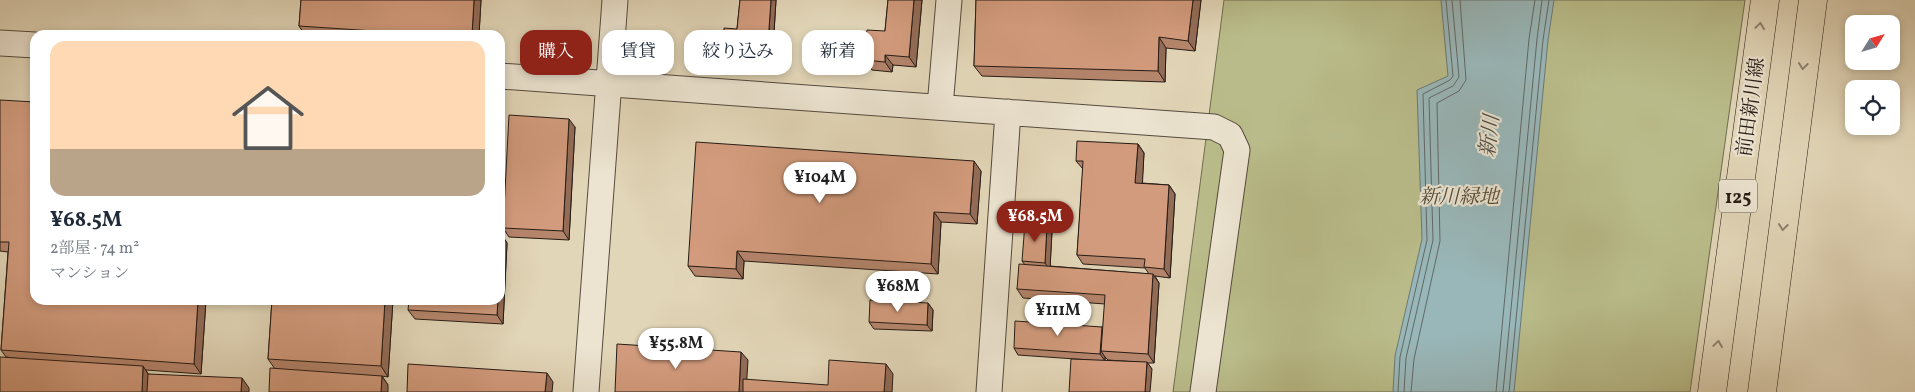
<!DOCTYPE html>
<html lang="ja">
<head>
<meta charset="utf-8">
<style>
	body { margin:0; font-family:Vollkorn,"Noto Serif JP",serif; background:#f6f6f7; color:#1f2937; height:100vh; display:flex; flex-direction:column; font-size:19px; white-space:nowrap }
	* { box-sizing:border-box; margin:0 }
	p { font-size:16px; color:#747a83 }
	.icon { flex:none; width:28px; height:28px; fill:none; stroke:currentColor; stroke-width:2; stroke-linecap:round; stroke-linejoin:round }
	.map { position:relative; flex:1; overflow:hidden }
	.panel { position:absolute; left:30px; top:30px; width:475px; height:275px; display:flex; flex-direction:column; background:#fff; border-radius:15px; box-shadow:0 2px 8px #0003 }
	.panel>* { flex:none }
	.top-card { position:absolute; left:520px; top:30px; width:475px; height:45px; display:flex; gap:10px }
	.needle { width:32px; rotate:53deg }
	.tools { position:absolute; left:1845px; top:15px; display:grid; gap:10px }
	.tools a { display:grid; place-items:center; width:55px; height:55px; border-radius:10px; background:#fff; box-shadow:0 2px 8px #0003; font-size:25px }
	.price { position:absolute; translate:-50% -42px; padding:0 11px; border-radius:18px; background:#fff; color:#222; font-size:16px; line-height:32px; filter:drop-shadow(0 1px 2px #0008) }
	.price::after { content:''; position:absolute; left:50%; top:30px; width:15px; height:11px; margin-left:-8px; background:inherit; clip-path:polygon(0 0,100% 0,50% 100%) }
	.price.active { background:#8f2418; color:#fff }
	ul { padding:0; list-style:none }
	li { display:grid; align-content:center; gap:10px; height:265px; padding:0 20px }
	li+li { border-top:1px solid #e0e1e3 }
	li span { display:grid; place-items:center; height:155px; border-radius:15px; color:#555 }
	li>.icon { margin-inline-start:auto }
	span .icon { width:90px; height:90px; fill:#fffc; stroke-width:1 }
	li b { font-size:21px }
	.chip { padding:0 18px; border-radius:15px; background:#fff; box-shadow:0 2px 8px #0003; font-size:18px; line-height:45px }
	.chip.active { background:#8f2418; color:#fff }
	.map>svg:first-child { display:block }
	.green { fill:#b9bc8a; stroke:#706c50 }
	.water { fill:#99b7b9; stroke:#6b7977 }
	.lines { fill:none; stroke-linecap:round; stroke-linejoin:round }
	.shore { stroke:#606967; stroke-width:1 }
	.minor-casing { stroke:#554a3e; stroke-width:27 }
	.primary-casing { stroke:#261b15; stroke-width:29 }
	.minor { stroke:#ece4d1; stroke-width:25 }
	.primary { stroke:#e2d6b8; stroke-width:28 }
	.wall { fill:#b5856c; stroke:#261b15; fill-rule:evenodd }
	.shaded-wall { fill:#936c58; stroke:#261b15 }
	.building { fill:#d29b7d; stroke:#261b15 }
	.oneway { stroke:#8d826f }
	.labels { text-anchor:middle; stroke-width:4.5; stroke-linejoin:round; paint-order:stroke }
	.shield { fill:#ece4d1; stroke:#61574d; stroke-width:1 }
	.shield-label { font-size:19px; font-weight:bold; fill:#261b15 }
	.street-label { font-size:20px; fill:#261b15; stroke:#ece4d1 }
	.park-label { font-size:20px; font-style:italic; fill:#524b38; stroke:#ece4d1 }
	.water-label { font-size:21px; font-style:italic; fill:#484a46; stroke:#ece4d1 }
</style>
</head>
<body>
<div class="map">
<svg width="1915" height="392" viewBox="0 0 1915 392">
	<rect width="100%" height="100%" fill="#e2d6b8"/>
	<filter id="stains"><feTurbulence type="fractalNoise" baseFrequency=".004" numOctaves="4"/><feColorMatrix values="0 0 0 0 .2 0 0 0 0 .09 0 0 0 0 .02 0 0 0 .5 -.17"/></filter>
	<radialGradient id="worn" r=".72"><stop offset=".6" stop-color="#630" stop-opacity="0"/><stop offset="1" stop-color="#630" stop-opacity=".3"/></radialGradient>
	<path class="green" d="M1224 0H1745L1690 392H1173Z"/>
	<path class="water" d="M1441 0H1554L1548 40 1514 392H1393L1395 356 1422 239 1417 90 1448 76Z"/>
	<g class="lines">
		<path class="shore" d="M1398 392 1400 357 1427 240 1423 94 1450 80 1453 76 1446 0
			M1404 392 1406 358 1433 240 1429 98 1453 86 1459 77 1452 0
			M1411 392 1414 359 1440 241 1437 103 1459 91 1466 80 1460 0
			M1496 392 1529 39 1535 0
			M1503 392 1537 39 1542 0
			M1509 392 1543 40 1549 0"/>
		<g class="minor-casing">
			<path id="minor" d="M0 43 35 45
				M500 76 1214 127 1230 135 1237 150 1203 392
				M940 107 949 0
				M586 392 615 0
				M989 392 1008 112"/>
		</g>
		<g class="primary-casing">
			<path id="primary" d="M1712 392 1765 0
				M1762 392 1813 0"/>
		</g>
		<use href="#minor" class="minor"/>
		<use href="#primary" class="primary"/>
	</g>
	<path class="wall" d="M301 0H481L479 35H305L299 26Z
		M740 0H776L772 65 727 62 723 55 737 29Z
		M888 0H922L916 67 893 65 892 72 872 70 864 60 885 31Z
		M976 0H1201L1195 51 1166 48 1165 82 982 76 974 66Z
		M0 100 35 300H206L201 374 146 370 148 374 249 388 6 357 1 350 8 252 0 251Z
		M575 127 569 240 509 237 503 228Z
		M1138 144 1144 153 1142 183 1169 185 1175 194 1170 278 1155 276 1159 283 1154 363H1147L1152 369 1090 360 1018 355 1014 348 1102 327 1103 328 1105 304 1023 298 1017 289 1025 265 1022 261 1052 231 1050 266 1149 274 1145 268 1083 264 1077 255 1083 169 1076 161ZM1105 357 1108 360 1137 362 1105 361Z
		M981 171 977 224 941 222 938 274 744 261 743 279 695 276 688 266Z
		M501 234 507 243 503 324 415 319 408 310Z
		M272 300H393L388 377 382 376 388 385 275 369 268 359Z
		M928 303 933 310 932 331 874 329 869 322Z"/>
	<path class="shaded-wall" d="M474 0H481L479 35H472Z
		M771 0H776L772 65 767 58Z
		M914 0H922L916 67 909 57Z
		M1193 0H1201L1195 51 1188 41Z
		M1159 37 1166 48 1165 82 1158 71Z
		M885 55 893 65 892 72 885 62Z
		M569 119 575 127 569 240 563 231Z
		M1138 144 1144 153 1142 192 1135 183Z
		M974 161 981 171 977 224 970 214Z
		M1169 185 1175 194 1170 278 1164 269Z
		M934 212 941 222 938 274 931 264Z
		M1047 225 1052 231 1050 270 1045 263Z
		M501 234 507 243 503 324 497 315 498 300H500V254Z
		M737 251 744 261 743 279 736 269Z
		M1153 274 1159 283 1154 363 1148 354Z
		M198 300H206L201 374 194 364Z
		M385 300H393L388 377 381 366Z
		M928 303 933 310 932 331 927 325Z
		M1102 327 1107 334 1101 351 1105 357V361L1100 354Z
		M741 352 748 360 746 392H739Z
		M1147 362 1152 369 1150 392H1145Z
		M886 364 893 374 892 392H884Z
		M143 366 150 377 149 392H142Z
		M547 373 553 382 552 392H545Z
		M382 376 388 385V392H381Z
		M242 378 249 388V392H241Z"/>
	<path class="building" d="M301 0H474L472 35H434L299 26Z
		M740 0H771L767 58 723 55 724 28 737 29Z
		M888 0H914L909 57 885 55V62L864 60 867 30 885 31Z
		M976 0H1193L1188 41 1159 37 1158 71 974 66Z
		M0 100 35 102V300H198L194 364 1 350 9 242H0Z
		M509 115 569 119 563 231 503 228Z
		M1077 141 1138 144 1135 183 1169 185 1164 269 1144 267 1145 259 1077 255 1083 161H1076Z
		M696 142 974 161 970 214 934 212 931 264 737 251 736 269 688 266Z
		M1025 223 1047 225 1045 263 1022 261Z
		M500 234H501L500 254Z
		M1019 264 1153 274 1148 354 1101 351 1105 295 1017 289Z
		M272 300H385L381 366 268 359Z
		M409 300H498L497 315 408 310Z
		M870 300 928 303 927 325 869 322Z
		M1015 321 1102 327 1100 354 1014 348Z
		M617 344 741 352 739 392H615Z
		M0 357 143 366 142 392H0Z
		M1071 359 1147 362 1145 392H1069Z
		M829 360 886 364 884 392H743V379L828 385Z
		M408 364 547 373 545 392H407Z
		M270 368 382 376 381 392H269Z
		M148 374 242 378 241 392H147Z"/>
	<defs><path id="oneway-chevron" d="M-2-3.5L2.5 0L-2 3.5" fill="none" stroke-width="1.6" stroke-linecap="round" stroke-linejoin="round" transform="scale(1.25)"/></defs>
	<g class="oneway">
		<use href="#oneway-chevron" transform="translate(1760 26) rotate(-82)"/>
		<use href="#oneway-chevron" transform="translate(1803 66) rotate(97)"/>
		<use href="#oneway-chevron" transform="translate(1783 227) rotate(97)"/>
		<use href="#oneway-chevron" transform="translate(1718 344) rotate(-82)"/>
	</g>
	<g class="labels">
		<rect class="shield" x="1719" y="179.5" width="38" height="33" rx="4"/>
		<g class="shield-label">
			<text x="1738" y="203">125</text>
		</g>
		<g class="street-label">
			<text transform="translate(1750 107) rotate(-82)" y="7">前田新川線</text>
		</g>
		<g class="park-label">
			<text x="1459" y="203">新川緑地</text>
		</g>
		<g class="water-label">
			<text transform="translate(1489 136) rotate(-83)" y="7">新川</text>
		</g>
	</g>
	<rect width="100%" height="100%" filter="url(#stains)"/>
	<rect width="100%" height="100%" fill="url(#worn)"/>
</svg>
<div class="tools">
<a><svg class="needle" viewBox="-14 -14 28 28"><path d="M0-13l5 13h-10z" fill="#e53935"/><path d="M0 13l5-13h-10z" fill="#747a83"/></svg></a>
<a><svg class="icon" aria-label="locate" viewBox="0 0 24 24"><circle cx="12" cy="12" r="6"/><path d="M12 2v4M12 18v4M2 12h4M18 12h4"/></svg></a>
</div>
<b class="price" style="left:820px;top:204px">¥104M</b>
<b class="price active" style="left:1035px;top:243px">¥68.5M</b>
<b class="price" style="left:898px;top:313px">¥68M</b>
<b class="price" style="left:1058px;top:337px">¥111M</b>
<b class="price" style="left:676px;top:370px">¥55.8M</b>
<div class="top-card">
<a class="chip active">購入</a>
<a class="chip">賃貸</a>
<a class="chip">絞り込み</a>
<a class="chip">新着</a>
</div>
<section class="panel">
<ul>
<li><span style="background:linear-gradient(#ffd9b3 70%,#b9a48a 0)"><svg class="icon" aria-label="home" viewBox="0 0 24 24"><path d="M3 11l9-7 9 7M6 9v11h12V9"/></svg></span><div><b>¥68.5M</b><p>2部屋 · 74 m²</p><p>マンション</p></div></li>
</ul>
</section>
</div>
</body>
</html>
